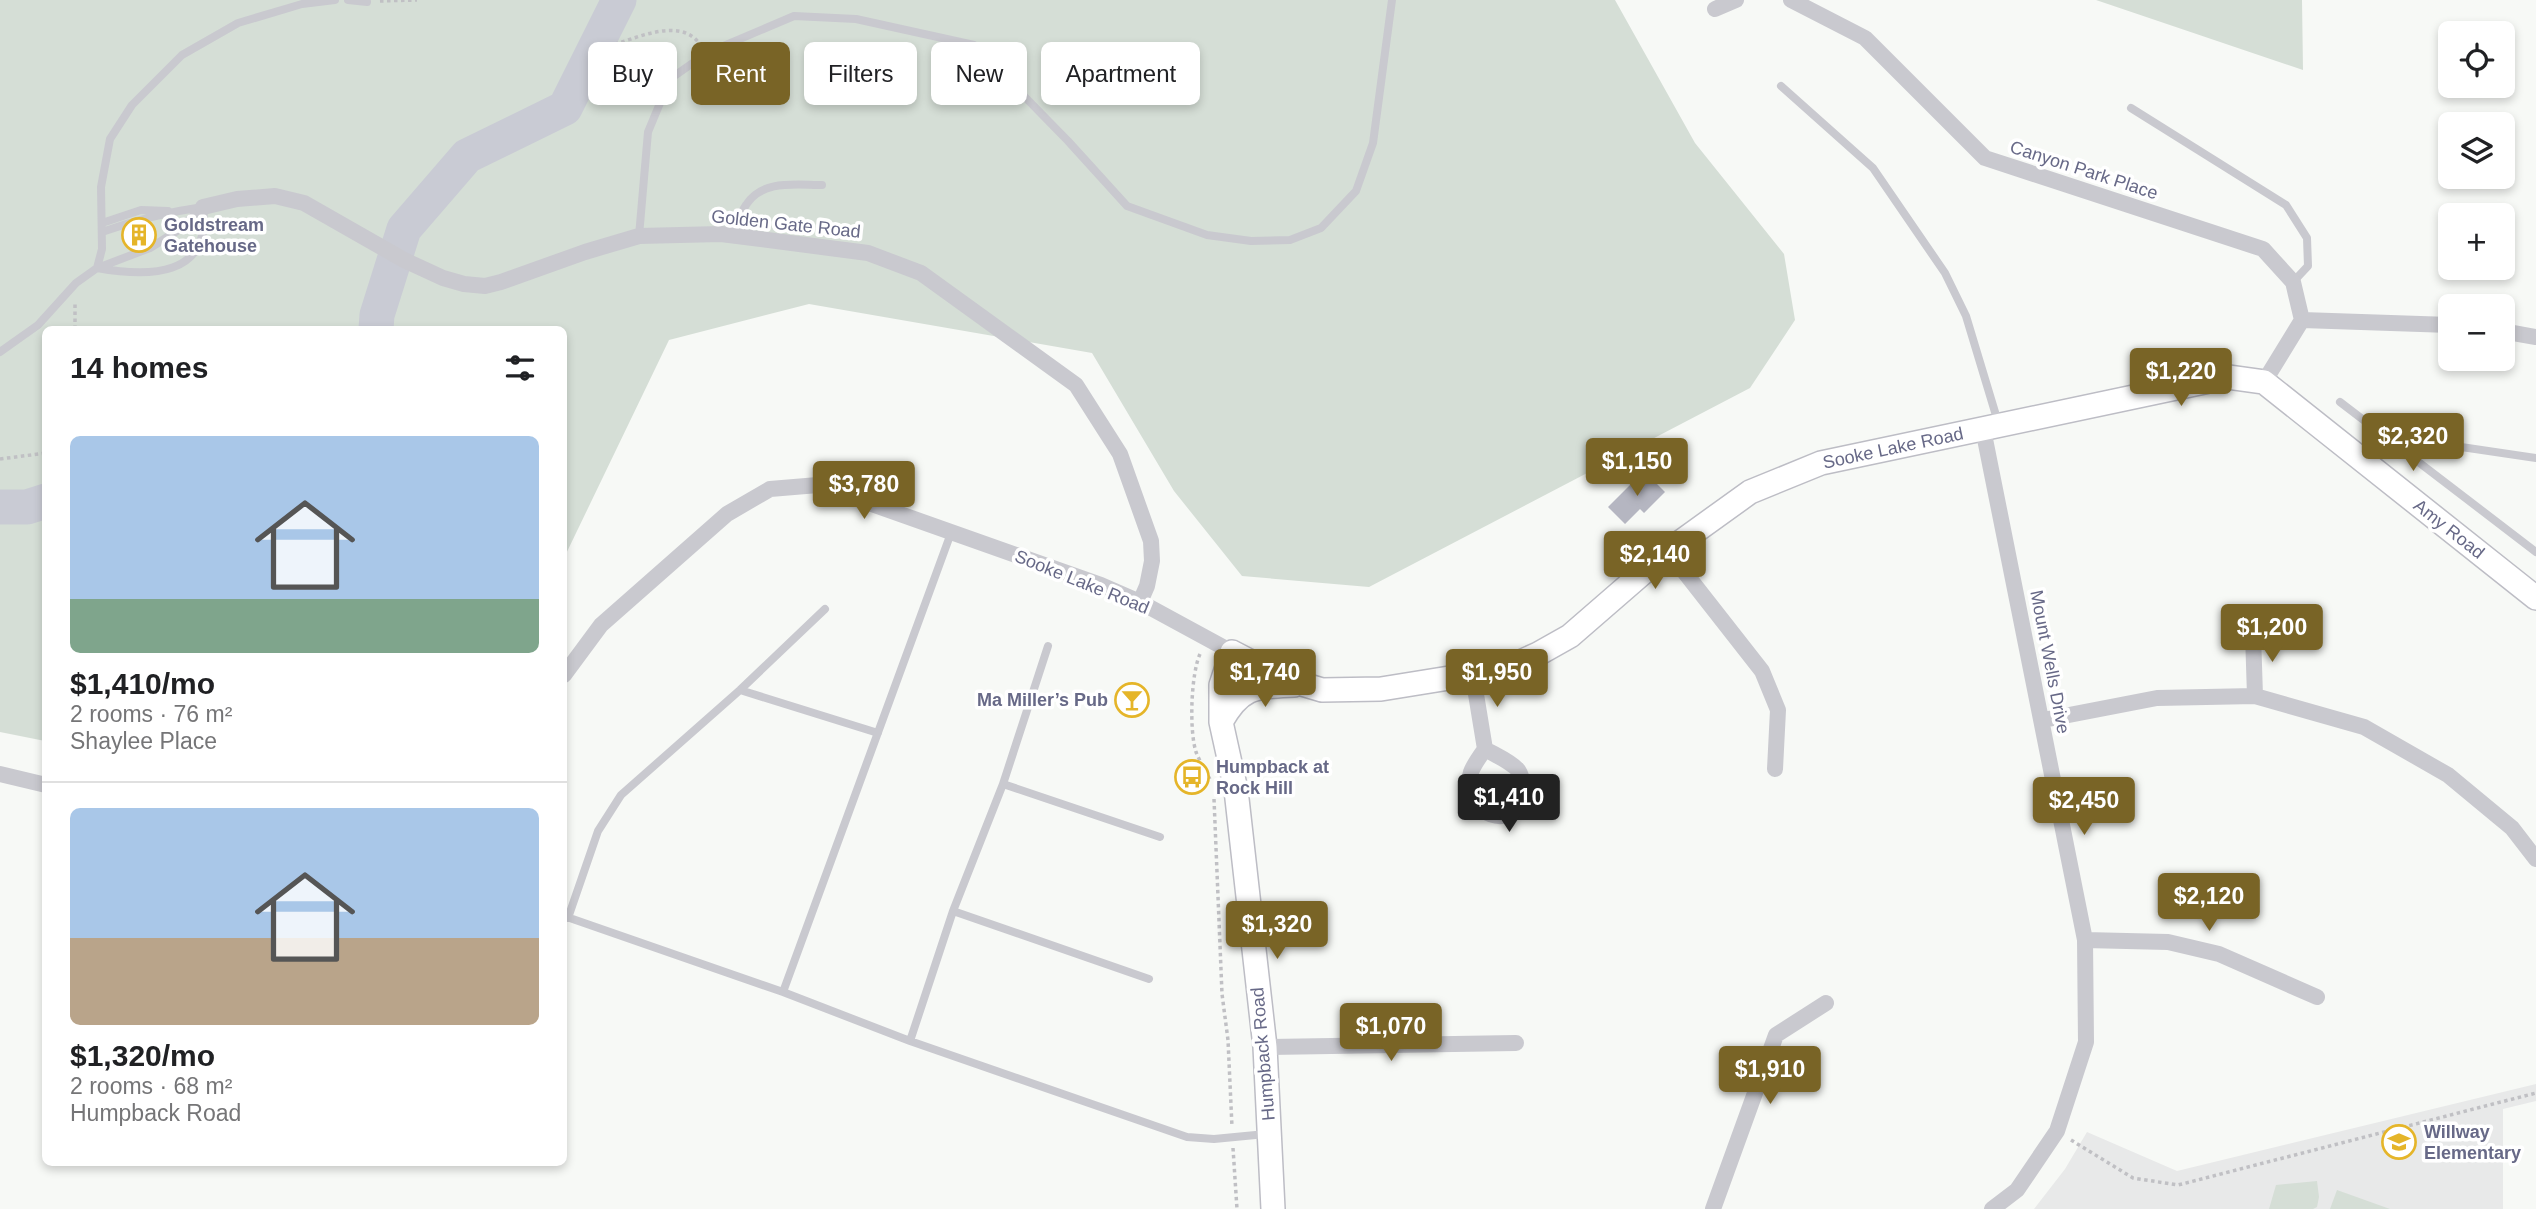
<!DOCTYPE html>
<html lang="en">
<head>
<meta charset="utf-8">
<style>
	body { margin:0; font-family:Arial,sans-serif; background:#f6f6f6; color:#202124; height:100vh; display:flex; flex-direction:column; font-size:26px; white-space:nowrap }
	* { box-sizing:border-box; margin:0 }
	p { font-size:23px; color:#757577 }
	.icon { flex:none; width:38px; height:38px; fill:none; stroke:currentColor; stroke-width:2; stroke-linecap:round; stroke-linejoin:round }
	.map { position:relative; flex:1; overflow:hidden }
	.drawer { position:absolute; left:42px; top:326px; width:525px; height:840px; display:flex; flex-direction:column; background:#fff; border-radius:10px; box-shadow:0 4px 10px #0003 }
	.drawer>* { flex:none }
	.top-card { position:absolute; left:588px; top:42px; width:665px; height:63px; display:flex; gap:14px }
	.fabs { position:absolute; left:2438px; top:21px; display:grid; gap:14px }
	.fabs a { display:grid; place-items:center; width:77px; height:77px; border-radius:10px; background:#fff; box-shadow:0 4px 10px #0003; font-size:35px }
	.price { position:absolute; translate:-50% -60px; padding:0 16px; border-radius:7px; background:#796426; color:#fff; font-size:23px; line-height:46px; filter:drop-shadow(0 2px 4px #0008) }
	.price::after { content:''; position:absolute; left:50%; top:42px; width:21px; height:16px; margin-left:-10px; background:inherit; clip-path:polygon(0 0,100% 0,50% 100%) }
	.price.current { background:#222; color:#fff }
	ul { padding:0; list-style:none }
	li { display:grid; align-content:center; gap:14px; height:371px; padding:0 28px }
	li+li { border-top:2px solid #e0e0e0 }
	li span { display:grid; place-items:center; height:217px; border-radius:10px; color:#555 }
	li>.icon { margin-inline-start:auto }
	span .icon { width:126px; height:126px; fill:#fffc; stroke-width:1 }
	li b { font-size:30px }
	h2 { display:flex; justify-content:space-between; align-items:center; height:84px; padding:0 28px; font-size:30px }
	.pill { padding:0 24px; border-radius:10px; background:#fff; box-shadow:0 4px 10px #0003; font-size:24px; line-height:63px }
	.pill.current { background:#796426; color:#fff }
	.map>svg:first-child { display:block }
	.built { fill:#e8e9e9 }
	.green { fill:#d5ded6 }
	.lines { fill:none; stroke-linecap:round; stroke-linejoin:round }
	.river { stroke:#c9cbd4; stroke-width:35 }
	.building { fill:#b5b6c1 }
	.secondary-casing { stroke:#bdbdc5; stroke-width:26 }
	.path { stroke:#c0c0c4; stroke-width:3.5; stroke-dasharray:3.5 3.5; stroke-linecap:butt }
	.lane { stroke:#c9c9cf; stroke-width:8 }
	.street { stroke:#c9c9cf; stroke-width:16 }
	.secondary { stroke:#fff; stroke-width:23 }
	.labels { text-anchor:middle; stroke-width:7; stroke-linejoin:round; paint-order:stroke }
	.street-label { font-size:18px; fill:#676987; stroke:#fff }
	.poi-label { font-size:18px; font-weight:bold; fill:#676987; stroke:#fff; text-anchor:start }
</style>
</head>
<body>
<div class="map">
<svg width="2536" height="1209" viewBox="0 0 2536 1209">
	<rect width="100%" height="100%" fill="#f7f9f6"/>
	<path class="built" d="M2536 1084V1101L2503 1109V1209H2034L2065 1169 2087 1132 2177 1171Z"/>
	<path class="green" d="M0 0H1615L1695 143 1784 254 1795 320 1750 388 1369 587 1242 576 1174 491 1092 353 809 304 669 340 564 558V329H46L45 741 0 732Z
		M2096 0H2302L2303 70Z
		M2317 1181 2319 1197 2317 1207 2313 1209H2269L2276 1185Z
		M2337 1190 2390 1209H2330Z"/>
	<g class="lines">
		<path class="river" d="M376 329 377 315 404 229 467 156 565 108 619 0
			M0 507H27L46 501"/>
	</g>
	<path class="building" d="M146 224 152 239 132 246 127 231Z
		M1644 471 1665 492 1644 513 1640 509 1625 524 1608 507Z"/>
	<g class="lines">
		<g class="secondary-casing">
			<path id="secondary" d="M1221 722C1241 686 1255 687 1294 685
				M1273 1209 1265 1047 1236 790 1221 722V685L1232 652 1282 678 1322 690 1381 689 1505 669 1538 654 1570 636 1668 551 1750 492 1821 463 2228 377 2264 382 2536 598"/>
		</g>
		<path class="path" d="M380 1 417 0
			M608 46C634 40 678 16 699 43
			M75 329V302
			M0 459 46 453
			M1200 654C1191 674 1189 730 1196 752 1200 762 1206 772 1211 781
			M1214 799 1222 994 1228 1040 1232 1127
			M2071 1140 2133 1178 2178 1185 2536 1093
			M1233 1148 1237 1209"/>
		<path class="lane" d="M348 0 367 2
			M1781 86 1873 168 1945 273 1966 316 1998 422
			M2131 108 2286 205 2307 238 2308 266 2293 282
			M102 223 141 210 168 211
			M102 232C136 220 167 212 203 207
			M731 235C736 225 740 214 746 205 762 179 796 185 822 185
			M639 236 648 132 670 79 707 53 794 16 856 19 974 45 1068 141 1127 206 1207 235 1251 241 1290 240 1321 228 1356 191 1373 143 1392 0
			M100 267 150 248 177 231 203 207
			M97 268C148 277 212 278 203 207
			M0 352 38 325 76 283 97 268 102 249 101 187 110 139 132 105 182 55 238 23 302 4 335 0
			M2340 402 2536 552
			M2387 436 2536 458
			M740 690 878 733
			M1003 784 1160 837
			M953 911 1149 979
			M564 916 783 992 910 1041 1187 1137 1214 1139 1266 1134
			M568 918 598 831 621 795 740 690 825 609
			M783 992 951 533
			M910 1041 953 911 1003 784 1048 646"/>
		<path class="street" d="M1791 0 1865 38 1985 158 2263 249 2293 282 2302 320 2264 382
			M1715 9 1736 0
			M203 207 237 199 275 196 304 203 404 260 443 278 464 284 485 286 501 282 585 252 639 236 721 234 868 253 921 273 1076 385 1120 454 1151 541 1152 561 1147 586 1140 602
			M2302 320 2450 325
			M2502 331 2536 337
			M1983 429 2085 940 2086 1042 2057 1131 2017 1190 1992 1209
			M1668 551 1762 671 1778 710 1775 769
			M2253 634 2255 696
			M564 675 601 625 727 514 770 489 818 485 1101 585 1140 602 1232 652
			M1473 676 1485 749C1480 756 1474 764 1471 772 1458 816 1520 835 1522 791 1523 784 1522 776 1518 770 1510 761 1495 755 1485 749
			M2043 720 2157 698 2255 696 2364 727 2448 775 2512 828 2536 859
			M0 774 46 785
			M2085 940 2168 942 2219 954 2317 997
			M1265 1047 1516 1043
			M1713 1209 1776 1035 1826 1003"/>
		<use href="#secondary" class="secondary"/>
	</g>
	<defs>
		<g id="building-ring" transform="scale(1.75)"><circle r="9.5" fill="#fff" stroke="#e5b529" stroke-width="1.5"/><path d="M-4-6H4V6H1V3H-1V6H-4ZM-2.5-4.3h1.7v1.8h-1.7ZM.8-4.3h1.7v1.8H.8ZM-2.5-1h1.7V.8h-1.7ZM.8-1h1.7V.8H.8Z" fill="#e5b529"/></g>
		<g id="bar-ring" transform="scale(1.75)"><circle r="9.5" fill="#fff" stroke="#e5b529" stroke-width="1.5"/><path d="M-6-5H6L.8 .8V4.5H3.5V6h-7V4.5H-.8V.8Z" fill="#e5b529"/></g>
		<g id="bus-ring" transform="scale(1.75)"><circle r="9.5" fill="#fff" stroke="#e5b529" stroke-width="1.5"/><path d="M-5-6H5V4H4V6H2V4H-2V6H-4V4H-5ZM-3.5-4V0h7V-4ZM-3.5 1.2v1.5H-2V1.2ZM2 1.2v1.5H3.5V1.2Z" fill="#e5b529"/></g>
		<g id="school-ring" transform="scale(1.75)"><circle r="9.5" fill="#fff" stroke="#e5b529" stroke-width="1.5"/><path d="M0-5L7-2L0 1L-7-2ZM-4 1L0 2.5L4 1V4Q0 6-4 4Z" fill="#e5b529"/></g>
	</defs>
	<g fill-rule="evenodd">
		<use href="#building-ring" x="139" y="235"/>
		<use href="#bar-ring" x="1132" y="700"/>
		<use href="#bus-ring" x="1192" y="777"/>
		<use href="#school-ring" x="2399" y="1142"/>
	</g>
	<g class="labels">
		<g class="street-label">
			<text transform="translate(2084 170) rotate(18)" y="6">Canyon Park Place</text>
			<text transform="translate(786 224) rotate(6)" y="6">Golden Gate Road</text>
			<text transform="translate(1893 448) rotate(-12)" y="6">Sooke Lake Road</text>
			<text transform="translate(2449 529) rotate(38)" y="6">Amy Road</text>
			<text transform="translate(1082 582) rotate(22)" y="6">Sooke Lake Road</text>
			<text transform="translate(2050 662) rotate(79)" y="6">Mount Wells Drive</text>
			<text transform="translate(1263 1054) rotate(-95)" y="6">Humpback Road</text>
		</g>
		<g class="poi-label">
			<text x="164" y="231">Goldstream<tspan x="164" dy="21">Gatehouse</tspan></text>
			<text x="1108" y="706" text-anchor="end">Ma Miller’s Pub</text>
			<text x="1216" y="773">Humpback at<tspan x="1216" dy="21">Rock Hill</tspan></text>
			<text x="2424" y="1138">Willway<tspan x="2424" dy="21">Elementary</tspan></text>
		</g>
	</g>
</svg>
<div class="fabs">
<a><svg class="icon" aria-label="locate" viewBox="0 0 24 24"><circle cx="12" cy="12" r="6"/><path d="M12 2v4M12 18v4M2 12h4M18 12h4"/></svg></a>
<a><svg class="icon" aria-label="layers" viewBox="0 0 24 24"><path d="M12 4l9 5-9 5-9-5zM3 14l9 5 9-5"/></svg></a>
<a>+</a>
<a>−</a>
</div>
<b class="price" style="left:2181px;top:408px">$1,220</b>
<b class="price" style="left:2413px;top:473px">$2,320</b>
<b class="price" style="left:1637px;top:498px">$1,150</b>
<b class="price" style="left:864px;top:521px">$3,780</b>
<b class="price" style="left:1655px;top:591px">$2,140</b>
<b class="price" style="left:2272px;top:664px">$1,200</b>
<b class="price" style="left:1265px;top:709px">$1,740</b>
<b class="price" style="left:1497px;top:709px">$1,950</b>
<b class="price current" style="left:1509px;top:834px">$1,410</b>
<b class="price" style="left:2084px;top:837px">$2,450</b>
<b class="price" style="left:2209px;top:933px">$2,120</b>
<b class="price" style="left:1277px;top:961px">$1,320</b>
<b class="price" style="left:1391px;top:1063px">$1,070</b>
<b class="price" style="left:1770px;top:1106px">$1,910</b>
<div class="top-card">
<a class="pill">Buy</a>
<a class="pill current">Rent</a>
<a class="pill">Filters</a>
<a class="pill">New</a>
<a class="pill">Apartment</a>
</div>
<section class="drawer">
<h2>14 homes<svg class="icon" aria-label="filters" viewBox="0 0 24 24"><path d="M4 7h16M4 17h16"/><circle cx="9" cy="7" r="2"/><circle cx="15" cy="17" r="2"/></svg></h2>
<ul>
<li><span style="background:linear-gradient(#a9c7e8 75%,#7fa58c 0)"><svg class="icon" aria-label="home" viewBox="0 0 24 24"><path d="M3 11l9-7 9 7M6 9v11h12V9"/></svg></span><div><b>$1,410/mo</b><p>2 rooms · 76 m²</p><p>Shaylee Place</p></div></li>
<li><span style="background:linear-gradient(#a9c7e8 60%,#b9a48a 0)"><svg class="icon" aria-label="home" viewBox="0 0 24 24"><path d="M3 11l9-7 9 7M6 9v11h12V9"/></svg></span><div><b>$1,320/mo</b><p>2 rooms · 68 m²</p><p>Humpback Road</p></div></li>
</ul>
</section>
</div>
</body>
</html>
